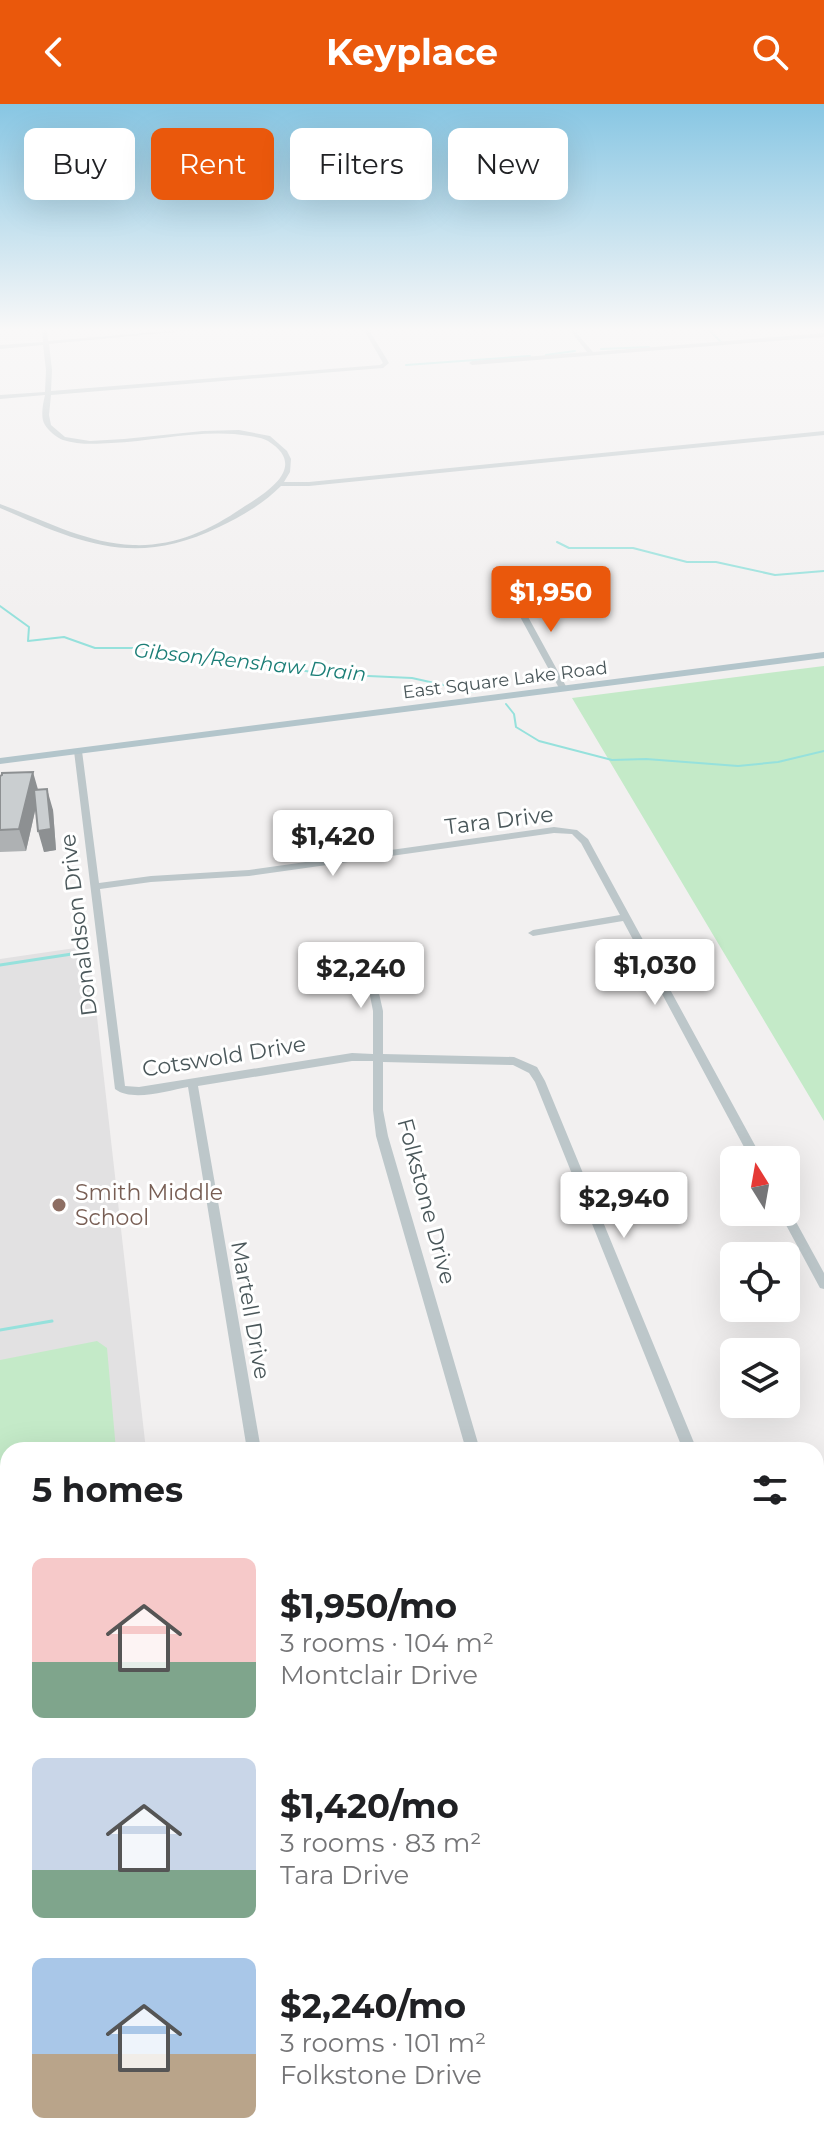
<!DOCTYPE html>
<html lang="en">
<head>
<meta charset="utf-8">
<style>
	body { margin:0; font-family:Montserrat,sans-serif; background:#f6f6f6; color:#202124; height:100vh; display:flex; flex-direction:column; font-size:30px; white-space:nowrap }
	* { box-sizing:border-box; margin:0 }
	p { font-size:26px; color:#757577 }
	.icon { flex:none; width:44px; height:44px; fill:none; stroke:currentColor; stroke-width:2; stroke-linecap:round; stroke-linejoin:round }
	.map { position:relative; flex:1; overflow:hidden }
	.drawer { position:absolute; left:0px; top:1338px; width:824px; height:712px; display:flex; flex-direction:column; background:#fff; border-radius:24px 24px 0 0; box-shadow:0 8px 32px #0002 }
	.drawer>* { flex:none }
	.top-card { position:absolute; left:24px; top:24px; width:776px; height:72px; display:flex; gap:16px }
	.needle { width:52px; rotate:349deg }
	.buttons { position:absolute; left:720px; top:1042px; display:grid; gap:16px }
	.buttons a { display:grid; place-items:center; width:80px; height:80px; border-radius:12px; background:#fff; box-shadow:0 8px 32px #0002; font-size:40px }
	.price { position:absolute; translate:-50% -68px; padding:0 18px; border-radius:8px; background:#fff; color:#222; font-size:26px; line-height:52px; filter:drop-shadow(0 2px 4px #0008) }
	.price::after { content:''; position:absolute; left:50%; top:48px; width:24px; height:18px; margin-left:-12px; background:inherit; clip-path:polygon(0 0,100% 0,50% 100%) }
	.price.current { background:#ea580c; color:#fff }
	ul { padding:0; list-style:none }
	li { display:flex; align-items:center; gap:24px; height:200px; padding:0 32px }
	li span { display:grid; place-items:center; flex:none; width:224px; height:160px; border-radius:12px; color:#555 }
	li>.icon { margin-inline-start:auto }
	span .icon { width:96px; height:96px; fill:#fffc; stroke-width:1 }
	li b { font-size:34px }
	h2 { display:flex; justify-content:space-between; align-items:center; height:96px; padding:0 32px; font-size:34px }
	.chip { padding:0 28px; border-radius:12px; background:#fff; box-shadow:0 8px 32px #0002; font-size:28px; line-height:72px }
	.chip.current { background:#ea580c; color:#fff }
	header { display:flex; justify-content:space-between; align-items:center; height:104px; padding:0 32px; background:#ea580c; color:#fff; font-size:36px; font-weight:700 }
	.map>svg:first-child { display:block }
	.education { fill:#e2e1e2 }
	.green { fill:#c4eac8 }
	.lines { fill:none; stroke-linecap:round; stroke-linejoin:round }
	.stream-far1 { stroke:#96e1dc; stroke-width:2 }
	.stream { stroke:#96e1dc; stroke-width:3 }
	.minor { fill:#bdc7ca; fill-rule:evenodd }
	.major { fill:#b3c5cb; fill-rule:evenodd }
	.wall { fill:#aeb1b3 }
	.shaded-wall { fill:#8d9092 }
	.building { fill:#caced0; stroke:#8d9092; stroke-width:2 }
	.education-dot { fill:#8d6e63; stroke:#fff; stroke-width:3 }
	.labels { text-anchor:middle; stroke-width:6; stroke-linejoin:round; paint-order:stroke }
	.far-street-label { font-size:18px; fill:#4a575a; stroke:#fff }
	.far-water-label { font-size:20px; font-style:italic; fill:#1b7e77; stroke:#fff }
	.street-label { font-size:22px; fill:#4a575a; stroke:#fff }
	.education-label { font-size:22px; fill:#785e54; stroke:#fff; text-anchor:start }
</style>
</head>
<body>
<header><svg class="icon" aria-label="back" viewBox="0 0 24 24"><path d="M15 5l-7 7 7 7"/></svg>Keyplace<svg class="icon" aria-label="search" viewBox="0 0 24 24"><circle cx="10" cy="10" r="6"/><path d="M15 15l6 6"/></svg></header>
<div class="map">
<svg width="824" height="2050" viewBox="0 0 824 2050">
	<rect width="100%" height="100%" fill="#f2f0f0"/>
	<path class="education" d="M89 842 146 1346H8V1535L0 1537V855Z"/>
	<path class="green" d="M824 562V1017L572 594Z
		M97 1237 107 1244 116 1346H8V1500L0 1501V1256Z"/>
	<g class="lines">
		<path class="stream-far1" d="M709 226 721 238
			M601 245 649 243
			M546 251 575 247
			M406 261 530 252
			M557 438 569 444H633L687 458H716L775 471 824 467
			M0 502 29 523 28 537 64 533 95 544H153L166 549 196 550 325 570 412 574 475 588
			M506 600 514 610 516 623 539 637 612 656 646 655 738 662 778 658 824 647"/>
		<path class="stream" d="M0 861 85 848
			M0 1226 52 1217"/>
		<path class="minor" d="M42 226H47L48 237 180 226H195L49 240 52 266 51 287 380 261 383 259 364 226H369L389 259 383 264 51 291 49 311 51 321 65 333 90 337 124 335 203 327 239 326 270 332 287 347 291 355 290 368 284 378H309L824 327V331L309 382H281C264 399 241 413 219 423 135 464 80 439 0 404V400C44 416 85 439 133 441 152 442 174 438 192 431 211 424 229 413 245 402 269 387 308 362 268 337 263 334 256 333 250 332 205 324 157 337 111 339 96 340 78 341 63 336 57 334 48 326 45 321 40 313 43 300 45 291L0 295V291L45 288 46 266 43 241 0 245V241L43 238Z
			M570 226H574L593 248 824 229V233L472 261 469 259 472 257 587 248Z
			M508 487 515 489 567 584 566 586 559 584 507 489Z
			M75 645H81L82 647 99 779 151 772 249 766 554 723 577 726 588 735 763 1056H751L623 817 533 832 528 829 533 826 620 811 581 739 572 730 554 729 249 772 151 778 100 785 125 982 139 983 352 949 373 950V907L363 856 368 853 371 854 383 907V950L514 953 537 963 545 977 697 1346H683L535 978 529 969 513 961 383 958V1006L388 1032 480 1346H466L376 1032 373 1006V957H352L198 982 261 1346H247L188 983C167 987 132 998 115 985L74 647Z
			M786 1104 789 1105 824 1169V1185L820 1184 779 1108H786Z
			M824 1363V1375L816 1377V1365Z
			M816 1590 824 1592V1608L816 1606Z
			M8 1876V1894L0 1896V1878Z
			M824 1920V1938L816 1940V1922Z
			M93 2042H111V2050H93Z
			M379 2042H397L399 2050H381Z
			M433 2042H471L468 2048 465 2050H427L429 2043Z"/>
		<path class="major" d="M824 548V554L0 660V654Z"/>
	</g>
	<path class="wall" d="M2 671 38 686 53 706 56 746 44 748 36 703 26 747 0 748V672Z"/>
	<path class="shaded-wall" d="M33 668 39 689 26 747 19 725Z
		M47 685 53 706 56 746 44 748 38 727Z"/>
	<path class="building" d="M33 668 19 725 0 726V672L2 671V669Z
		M47 685 51 725 38 727 34 686Z"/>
	<linearGradient id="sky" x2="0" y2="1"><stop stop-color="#87c6e3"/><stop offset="0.44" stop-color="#f9f8f8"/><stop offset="1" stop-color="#f9f8f8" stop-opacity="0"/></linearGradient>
	<rect width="824" height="512" fill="url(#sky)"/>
	<circle class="education-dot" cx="59" cy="1101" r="8"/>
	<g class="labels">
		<g class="far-street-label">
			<text transform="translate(505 576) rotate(-7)" y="6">East Square Lake Road</text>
		</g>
		<g class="far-water-label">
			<text transform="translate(250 558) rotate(6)" y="7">Gibson/Renshaw Drain</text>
		</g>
		<g class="street-label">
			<text transform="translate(499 716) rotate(-7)" y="8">Tara Drive</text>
			<text transform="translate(78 821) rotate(-97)" y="8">Donaldson Drive</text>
			<text transform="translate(224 952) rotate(-9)" y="8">Cotswold Drive</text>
			<text transform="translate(427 1097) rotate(75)" y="8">Folkstone Drive</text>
			<text transform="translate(251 1206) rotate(80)" y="8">Martell Drive</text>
		</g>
		<g class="education-label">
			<text x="75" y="1096">Smith Middle<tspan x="75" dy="25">School</tspan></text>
		</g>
	</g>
</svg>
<div class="buttons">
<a><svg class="needle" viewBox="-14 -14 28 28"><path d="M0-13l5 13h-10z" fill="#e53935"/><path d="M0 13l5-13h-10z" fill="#757577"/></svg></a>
<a><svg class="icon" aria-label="locate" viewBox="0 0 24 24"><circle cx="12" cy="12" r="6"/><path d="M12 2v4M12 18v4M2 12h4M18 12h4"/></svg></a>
<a><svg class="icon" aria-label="layers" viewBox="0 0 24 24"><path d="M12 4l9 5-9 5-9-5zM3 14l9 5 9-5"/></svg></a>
</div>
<b class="price current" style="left:551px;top:530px">$1,950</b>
<b class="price" style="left:333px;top:774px">$1,420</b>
<b class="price" style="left:655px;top:903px">$1,030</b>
<b class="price" style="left:361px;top:906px">$2,240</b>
<b class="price" style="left:624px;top:1136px">$2,940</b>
<div class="top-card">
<a class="chip">Buy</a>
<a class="chip current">Rent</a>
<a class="chip">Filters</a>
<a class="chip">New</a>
</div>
<section class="drawer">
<h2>5 homes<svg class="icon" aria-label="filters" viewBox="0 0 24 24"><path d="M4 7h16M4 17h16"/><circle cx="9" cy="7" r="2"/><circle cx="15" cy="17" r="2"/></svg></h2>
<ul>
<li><span style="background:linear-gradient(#f6c9c9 65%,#7fa58c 0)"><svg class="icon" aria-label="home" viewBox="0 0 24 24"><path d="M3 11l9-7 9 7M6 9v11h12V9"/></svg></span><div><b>$1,950/mo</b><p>3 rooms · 104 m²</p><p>Montclair Drive</p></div></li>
<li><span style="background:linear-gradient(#c9d6e8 70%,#7fa58c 0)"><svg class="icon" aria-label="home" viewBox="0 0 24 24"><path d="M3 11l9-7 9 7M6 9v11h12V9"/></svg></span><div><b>$1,420/mo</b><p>3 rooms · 83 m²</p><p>Tara Drive</p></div></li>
<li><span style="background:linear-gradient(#a9c7e8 60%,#b9a48a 0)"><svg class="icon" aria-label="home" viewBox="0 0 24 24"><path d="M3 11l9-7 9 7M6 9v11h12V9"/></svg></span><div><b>$2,240/mo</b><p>3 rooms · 101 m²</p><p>Folkstone Drive</p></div></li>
</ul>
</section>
</div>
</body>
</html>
